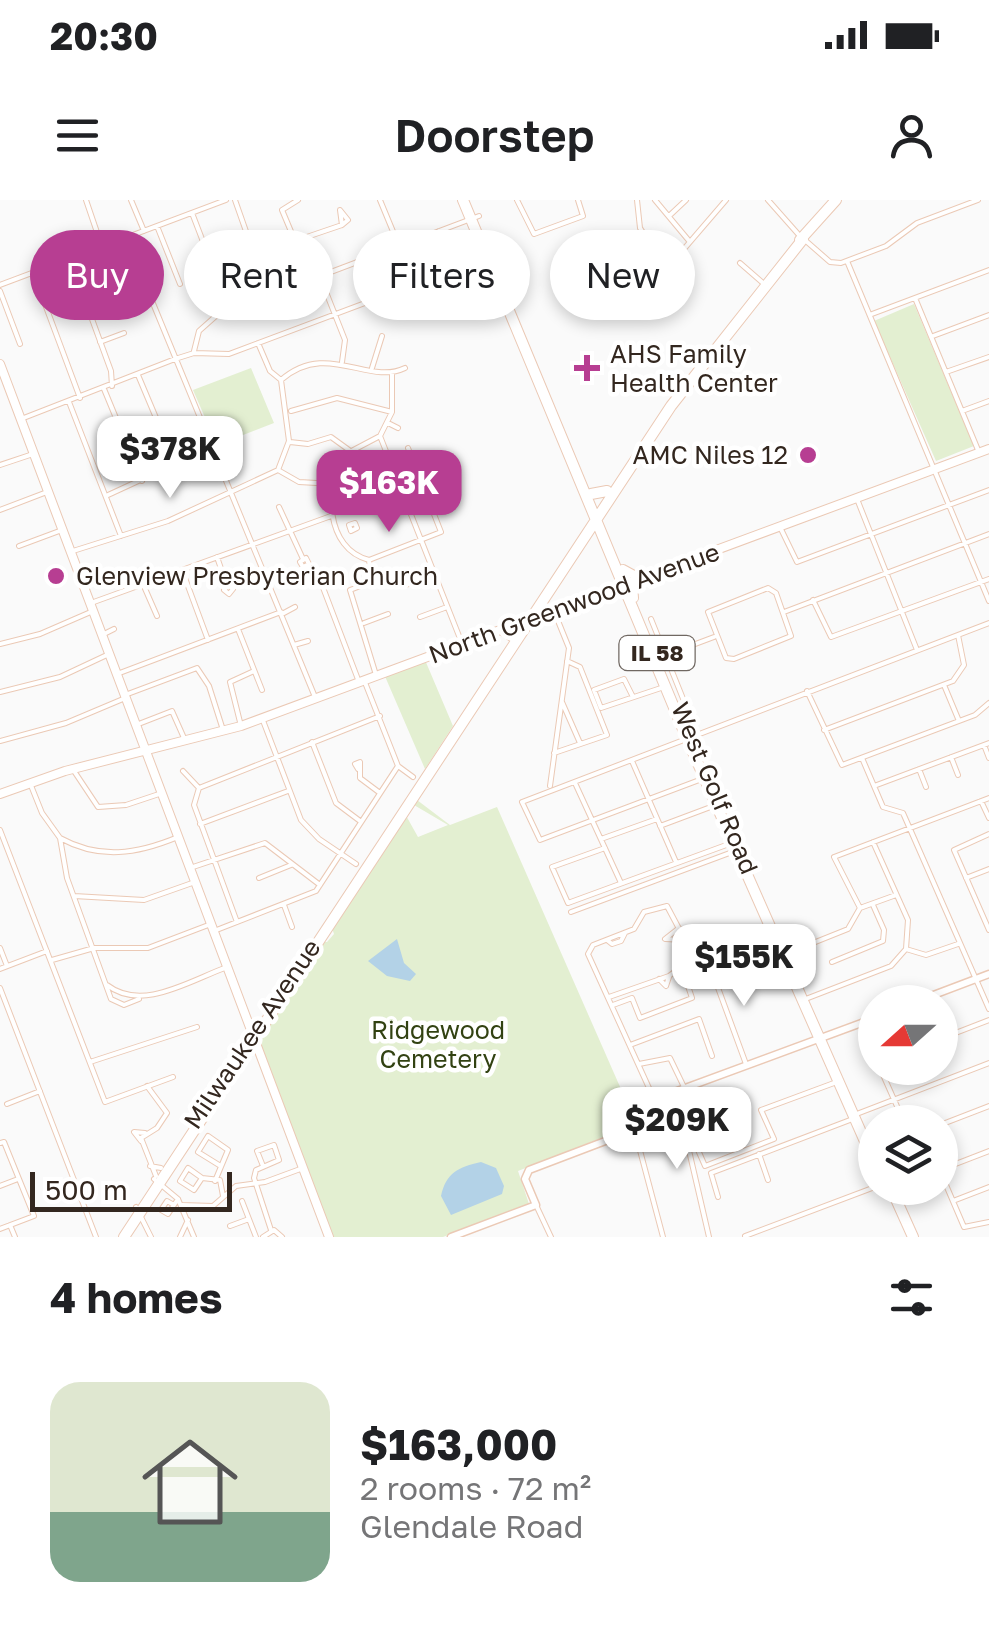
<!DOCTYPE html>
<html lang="en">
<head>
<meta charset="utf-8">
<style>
	body { margin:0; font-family:"Golos Text",sans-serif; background:#f2f2f2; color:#202124; height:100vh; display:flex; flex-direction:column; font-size:38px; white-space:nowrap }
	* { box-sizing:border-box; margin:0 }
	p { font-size:32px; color:#757577 }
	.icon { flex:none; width:55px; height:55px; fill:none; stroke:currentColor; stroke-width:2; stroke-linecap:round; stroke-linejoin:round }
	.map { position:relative; height:1037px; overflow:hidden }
	.sheet { display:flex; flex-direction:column; background:#fff; flex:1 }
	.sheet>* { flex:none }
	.top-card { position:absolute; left:30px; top:30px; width:930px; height:90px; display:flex; gap:20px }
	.needle { width:65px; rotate:249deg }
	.buttons { position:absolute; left:858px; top:785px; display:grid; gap:20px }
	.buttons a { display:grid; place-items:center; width:100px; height:100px; border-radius:50%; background:#fff; box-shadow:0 5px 15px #0003; font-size:50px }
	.scale { position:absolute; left:30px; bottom:25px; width:202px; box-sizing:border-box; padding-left:10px; border:5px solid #33271f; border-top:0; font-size:28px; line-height:35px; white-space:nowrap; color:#33271f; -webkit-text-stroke:8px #fff; paint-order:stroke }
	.price { position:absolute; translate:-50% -85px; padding:0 22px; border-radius:20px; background:#fff; color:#222; font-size:32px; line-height:65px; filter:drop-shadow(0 2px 5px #0008) }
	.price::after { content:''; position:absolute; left:50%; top:60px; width:30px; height:22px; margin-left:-15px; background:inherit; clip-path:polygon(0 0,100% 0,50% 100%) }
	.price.current { background:#b73e92; color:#fff }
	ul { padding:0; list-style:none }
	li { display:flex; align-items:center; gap:30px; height:250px; padding:0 50px }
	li+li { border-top:2px solid #e0e0e0 }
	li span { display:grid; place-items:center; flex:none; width:280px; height:200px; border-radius:30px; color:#555 }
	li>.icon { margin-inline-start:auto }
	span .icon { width:120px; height:120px; fill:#fffc; stroke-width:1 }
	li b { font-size:42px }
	h2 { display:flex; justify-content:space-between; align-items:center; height:120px; padding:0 50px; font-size:42px }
	.tag { padding:0 35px; border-radius:45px; background:#fff; box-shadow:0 5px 15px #0003; font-size:35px; line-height:90px }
	.tag.current { background:#b73e92; color:#fff }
	.status { display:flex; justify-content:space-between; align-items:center; height:70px; padding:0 50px; background:#fff; direction:ltr }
	.status svg { height:28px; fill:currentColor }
	header { display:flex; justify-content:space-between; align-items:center; height:130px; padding:0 50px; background:#fff; font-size:45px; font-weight:600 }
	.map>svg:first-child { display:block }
	.green { fill:#e3efd1 }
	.water { fill:#b3d2e7 }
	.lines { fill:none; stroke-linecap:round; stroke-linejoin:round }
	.minor-casing { stroke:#ebc9b5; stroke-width:6 }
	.tertiary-casing { stroke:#ebc9b5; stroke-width:9 }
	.secondary-casing { stroke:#ebc9b5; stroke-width:10 }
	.primary-casing { stroke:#ebc9b5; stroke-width:12 }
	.minor { stroke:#fff; stroke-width:4 }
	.tertiary { stroke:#fff; stroke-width:6 }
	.secondary { stroke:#fff; stroke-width:8 }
	.primary { stroke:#fff; stroke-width:10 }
	.poi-dot { fill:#b73e92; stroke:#fff; stroke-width:4 }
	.labels { text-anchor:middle; stroke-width:9; stroke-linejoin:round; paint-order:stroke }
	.shield { fill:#fff; stroke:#706862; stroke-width:2.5 }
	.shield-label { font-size:22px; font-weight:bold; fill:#33271f }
	.poi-label { font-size:25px; fill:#33271f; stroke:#fff; text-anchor:start }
	.street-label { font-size:25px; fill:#33271f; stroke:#fff }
	.park-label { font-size:25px; fill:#324212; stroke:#fff }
</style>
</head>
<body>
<div class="status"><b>20:30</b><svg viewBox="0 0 49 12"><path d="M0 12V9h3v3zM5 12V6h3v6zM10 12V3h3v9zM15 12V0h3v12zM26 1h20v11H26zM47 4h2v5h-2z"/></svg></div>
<header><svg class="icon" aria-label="menu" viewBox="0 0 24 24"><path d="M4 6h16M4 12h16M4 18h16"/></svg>Doorstep<svg class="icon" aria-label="person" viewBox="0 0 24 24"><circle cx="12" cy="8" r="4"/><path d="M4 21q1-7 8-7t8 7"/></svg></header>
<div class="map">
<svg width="989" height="1037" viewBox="0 0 989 1037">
	<rect width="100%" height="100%" fill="#fafafa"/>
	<path class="green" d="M914 104 974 246 936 261 874 121Z
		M251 168 274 223 217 245 193 190Z
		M425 460 453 526 425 569 384 474Z
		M417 600 450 625 497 607 628 905 618 910 626 928 518 971 529 1004 443 1037H333L258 836 320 742H327L334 734 331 725 404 612 418 637 448 625 414 605Z"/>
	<path class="water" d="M397 739 404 763 416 774 410 781 387 776 368 761Z
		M481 962 496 968 504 986 502 994 451 1015 441 996C446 973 458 967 481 962Z"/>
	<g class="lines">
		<g class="minor-casing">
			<path id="minor" d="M86 0 102 47
				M131 0 144 31
				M298 0 282 10 295 41 342 25 340 10 348 20 342 25
				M380 0 399 46
				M517 0 534 34 583 16 578 0
				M637 0 640 28 651 45 644 57 650 75 659 78 726 0
				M655 0 690 42
				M768 0 799 35
				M192 13 212 65 233 85 241 106
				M669 16 686 0
				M157 26 180 84
				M132 36 136 62 315 497
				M305 39 345 140 342 162
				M806 41 830 62 841 63 886 46 917 23 978 0
				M70 59 111 171 112 186
				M847 61 989 401
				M740 63 763 83
				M33 72 80 198
				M223 73 254 54 235 0
				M0 85 226 0
				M415 85 421 101
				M0 91 20 144
				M915 98 978 250
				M86 101 109 92
				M872 114 989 70
				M933 136 989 115
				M100 142 124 133
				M258 143 270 171 281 180
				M194 151 199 131 217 115 479 16
				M372 168 382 136
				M946 172 989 157
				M138 175 175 263
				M281 180C327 140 368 186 405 168
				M104 189 142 281
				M69 202 121 336
				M291 211 337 198 392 212
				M962 211 989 201
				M21 219 175 159 194 153 229 154 421 82 440 62 439 31
				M388 223 398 228
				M380 236 344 255C324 286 325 349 369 360L441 332 408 248
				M380 236 461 441
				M380 236 392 212V174
				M290 242 308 244 331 237 349 250
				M0 265 33 254
				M278 270 299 282 334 284
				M402 291 382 298 373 273 411 256
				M108 295 212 247
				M857 299 917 450
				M279 307 303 359
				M0 310 47 292
				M355 323 357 328 351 331 349 325Z
				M780 327 797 362 989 290
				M19 346 62 330
				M73 351 168 321 278 270 289 241 281 180
				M217 357 227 386
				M306 358 309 364 303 367 300 362Z
				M369 360 371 382 350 390 376 475
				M182 370 208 440
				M143 384 157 416
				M228 385 233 389 229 394 224 390Z
				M322 385 359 482
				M406 385 434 374
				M768 388 776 393 791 436 734 459 726 458 708 412Z
				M813 400 831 437 989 379
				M91 403 331 316
				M784 412 989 334
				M282 414 295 407
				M420 417 447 407
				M651 419 694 526
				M364 423 388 414
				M238 429 262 490
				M102 435 114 429
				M0 444 40 434 93 411
				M294 445 308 441
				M658 458 714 437
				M117 474 281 412
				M364 480 398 566 413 577
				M944 485 959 521
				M807 491 842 565 975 515 989 503
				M0 492 60 477 109 454
				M125 495 197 468 209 486 223 530
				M633 497 624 479 594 490 601 508 661 488
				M562 502 580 543
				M262 518 301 620 319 639 356 664
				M136 525 172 511 184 538
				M241 526 230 482 254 471
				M824 530 953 481 964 465 958 435
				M0 541 66 523 123 499
				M312 542 336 603 360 621
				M984 545 989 558
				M554 553 607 535 580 467 567 461
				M951 557 958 575
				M862 558 883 607 903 613 989 809
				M632 561 676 662
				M358 569 355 564 360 562V578L380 593
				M919 569 926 587
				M74 571 98 607 126 605 162 593
				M183 571 199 588
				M702 579 540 640 522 602 989 423
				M30 583 42 613 60 638 67 678 111 799 124 805 139 799
				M575 583 621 683
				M550 586 569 448 554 411
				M874 586 989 543
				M199 588 380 516
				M199 588 194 605 237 722
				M981 601 989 618
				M200 624 288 591
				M660 626 716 605
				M0 630 105 902 173 877
				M989 634 954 650 989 730
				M60 638C100 660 137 654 178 637
				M601 639 657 619
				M605 648 552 667 568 703 729 644
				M190 668 265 643 320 685
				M259 678 291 665
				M966 678 989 669
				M74 696 144 700 195 682
				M284 705 292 727
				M860 708 834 657 989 598
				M860 708 896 695
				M571 712 735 651
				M679 728 665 739 685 740
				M214 731 316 691 398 566
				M607 740 612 744 621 741 625 733
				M0 748 7 766
				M906 749 926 755 958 744
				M783 755 848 729 860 708
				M52 760 94 748H148L211 724
				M832 762 883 741 884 730 873 705
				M0 769 47 751
				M659 779 666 786 669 777
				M107 785C142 812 189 781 227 767
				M0 788 96 1037
				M609 797 669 776 688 762 685 740 667 706 644 712 634 729 593 745 588 754 654 899
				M803 800 891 766 906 749 908 720 873 642
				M613 805 632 798 640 818 692 798 684 774 710 766 746 864
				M861 823 875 857
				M940 839 989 820
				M630 845 699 819 712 856
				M90 862 197 827
				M639 864 670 858 684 887
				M880 868 904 922
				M147 886 167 913 157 928 141 938 156 976
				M664 895 687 942 709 1037
				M674 895 705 966 774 939 761 910 834 883
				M7 904 40 891
				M854 915 989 863
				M940 925 989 906
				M629 932 638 943 663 1037
				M141 941 134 932 145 933
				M0 943 4 942 34 1016 0 1029
				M759 954 768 980
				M150 966 161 968
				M263 966 257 951 274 945 279 960 256 970 254 978 271 1030
				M940 970 989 951
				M940 971 964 1027 989 1022
				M202 978 194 990 180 981 188 968 202 978 220 980 223 996
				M154 979 178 999 194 1037
				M215 981 228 950 208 936 198 952 219 965
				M0 986 18 979
				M718 997 711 973 850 920
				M242 1001 256 1037
				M953 1001 989 987
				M174 1005 167 1001 161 1010 168 1014 178 999
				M182 1005 213 1006 236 986 265 982 303 968
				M536 1005 551 1037
				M136 1007 151 1037
				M10 1025 15 1037
				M230 1026 249 1019
				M745 1036 875 987
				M180 1037 188 1020
				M263 1037 274 1030 282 1037"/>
		</g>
		<g class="tertiary-casing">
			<path id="tertiary" d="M915 802 989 774
				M451 1037 536 1005 525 979 529 970 629 932 627 912 631 908 875 818"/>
		</g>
		<g class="secondary-casing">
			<path id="secondary" d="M0 164 329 1037
				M623 369 634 375
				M634 398 633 385 638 380
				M0 594 65 571 241 526 989 249"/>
		</g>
		<g class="primary-casing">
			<path id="primary" d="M463 0 685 534 875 964
				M800 40 836 0
				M591 294 607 291
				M503 430 512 436
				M891 988 913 1037
				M124 1037 671 206 803 39"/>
		</g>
		<use href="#minor" class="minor"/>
		<use href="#tertiary" class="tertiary"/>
		<use href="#secondary" class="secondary"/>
		<use href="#primary" class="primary"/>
	</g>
	<g class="poi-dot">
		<path d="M582 153h10v10h10v10h-10v10h-10v-10h-10v-10h10z"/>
		<circle cx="808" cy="255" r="10"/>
		<circle cx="56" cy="376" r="10"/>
	</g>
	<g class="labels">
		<rect class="shield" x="619.5" y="436" width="75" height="34" rx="8"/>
		<g class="shield-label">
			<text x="657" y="461">IL 58</text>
		</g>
		<g class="poi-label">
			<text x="610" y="163">AHS Family<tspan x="610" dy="29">Health Center</tspan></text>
			<text x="788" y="264" text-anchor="end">AMC Niles 12</text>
			<text x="76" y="385">Glenview Presbyterian Church</text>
		</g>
		<g class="street-label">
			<text transform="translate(574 403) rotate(-20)" y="9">North Greenwood Avenue</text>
			<text transform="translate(715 588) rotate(67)" y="9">West Golf Road</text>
			<text transform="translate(252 834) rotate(-56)" y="9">Milwaukee Avenue</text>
		</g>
		<g class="park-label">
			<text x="438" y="839">Ridgewood<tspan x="438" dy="29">Cemetery</tspan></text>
		</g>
	</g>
</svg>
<div class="buttons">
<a><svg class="needle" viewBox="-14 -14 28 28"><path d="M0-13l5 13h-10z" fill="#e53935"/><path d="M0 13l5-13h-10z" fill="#757577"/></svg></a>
<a><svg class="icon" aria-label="layers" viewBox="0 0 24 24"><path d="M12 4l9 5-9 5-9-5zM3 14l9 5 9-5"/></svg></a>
</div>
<div class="scale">500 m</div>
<b class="price" style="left:170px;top:301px">$378K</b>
<b class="price current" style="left:389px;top:335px">$163K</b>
<b class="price" style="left:744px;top:809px">$155K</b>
<b class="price" style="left:677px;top:972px">$209K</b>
<div class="top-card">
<a class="tag current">Buy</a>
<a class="tag">Rent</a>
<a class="tag">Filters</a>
<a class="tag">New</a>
</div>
</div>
<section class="sheet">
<h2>4 homes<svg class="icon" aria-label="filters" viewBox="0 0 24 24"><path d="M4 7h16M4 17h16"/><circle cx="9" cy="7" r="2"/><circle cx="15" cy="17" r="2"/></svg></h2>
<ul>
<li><span style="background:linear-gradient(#dfe7d0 65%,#7fa58c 0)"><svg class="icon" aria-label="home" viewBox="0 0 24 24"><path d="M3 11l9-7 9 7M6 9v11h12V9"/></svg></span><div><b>$163,000</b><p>2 rooms · 72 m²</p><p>Glendale Road</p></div></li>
</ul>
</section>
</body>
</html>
